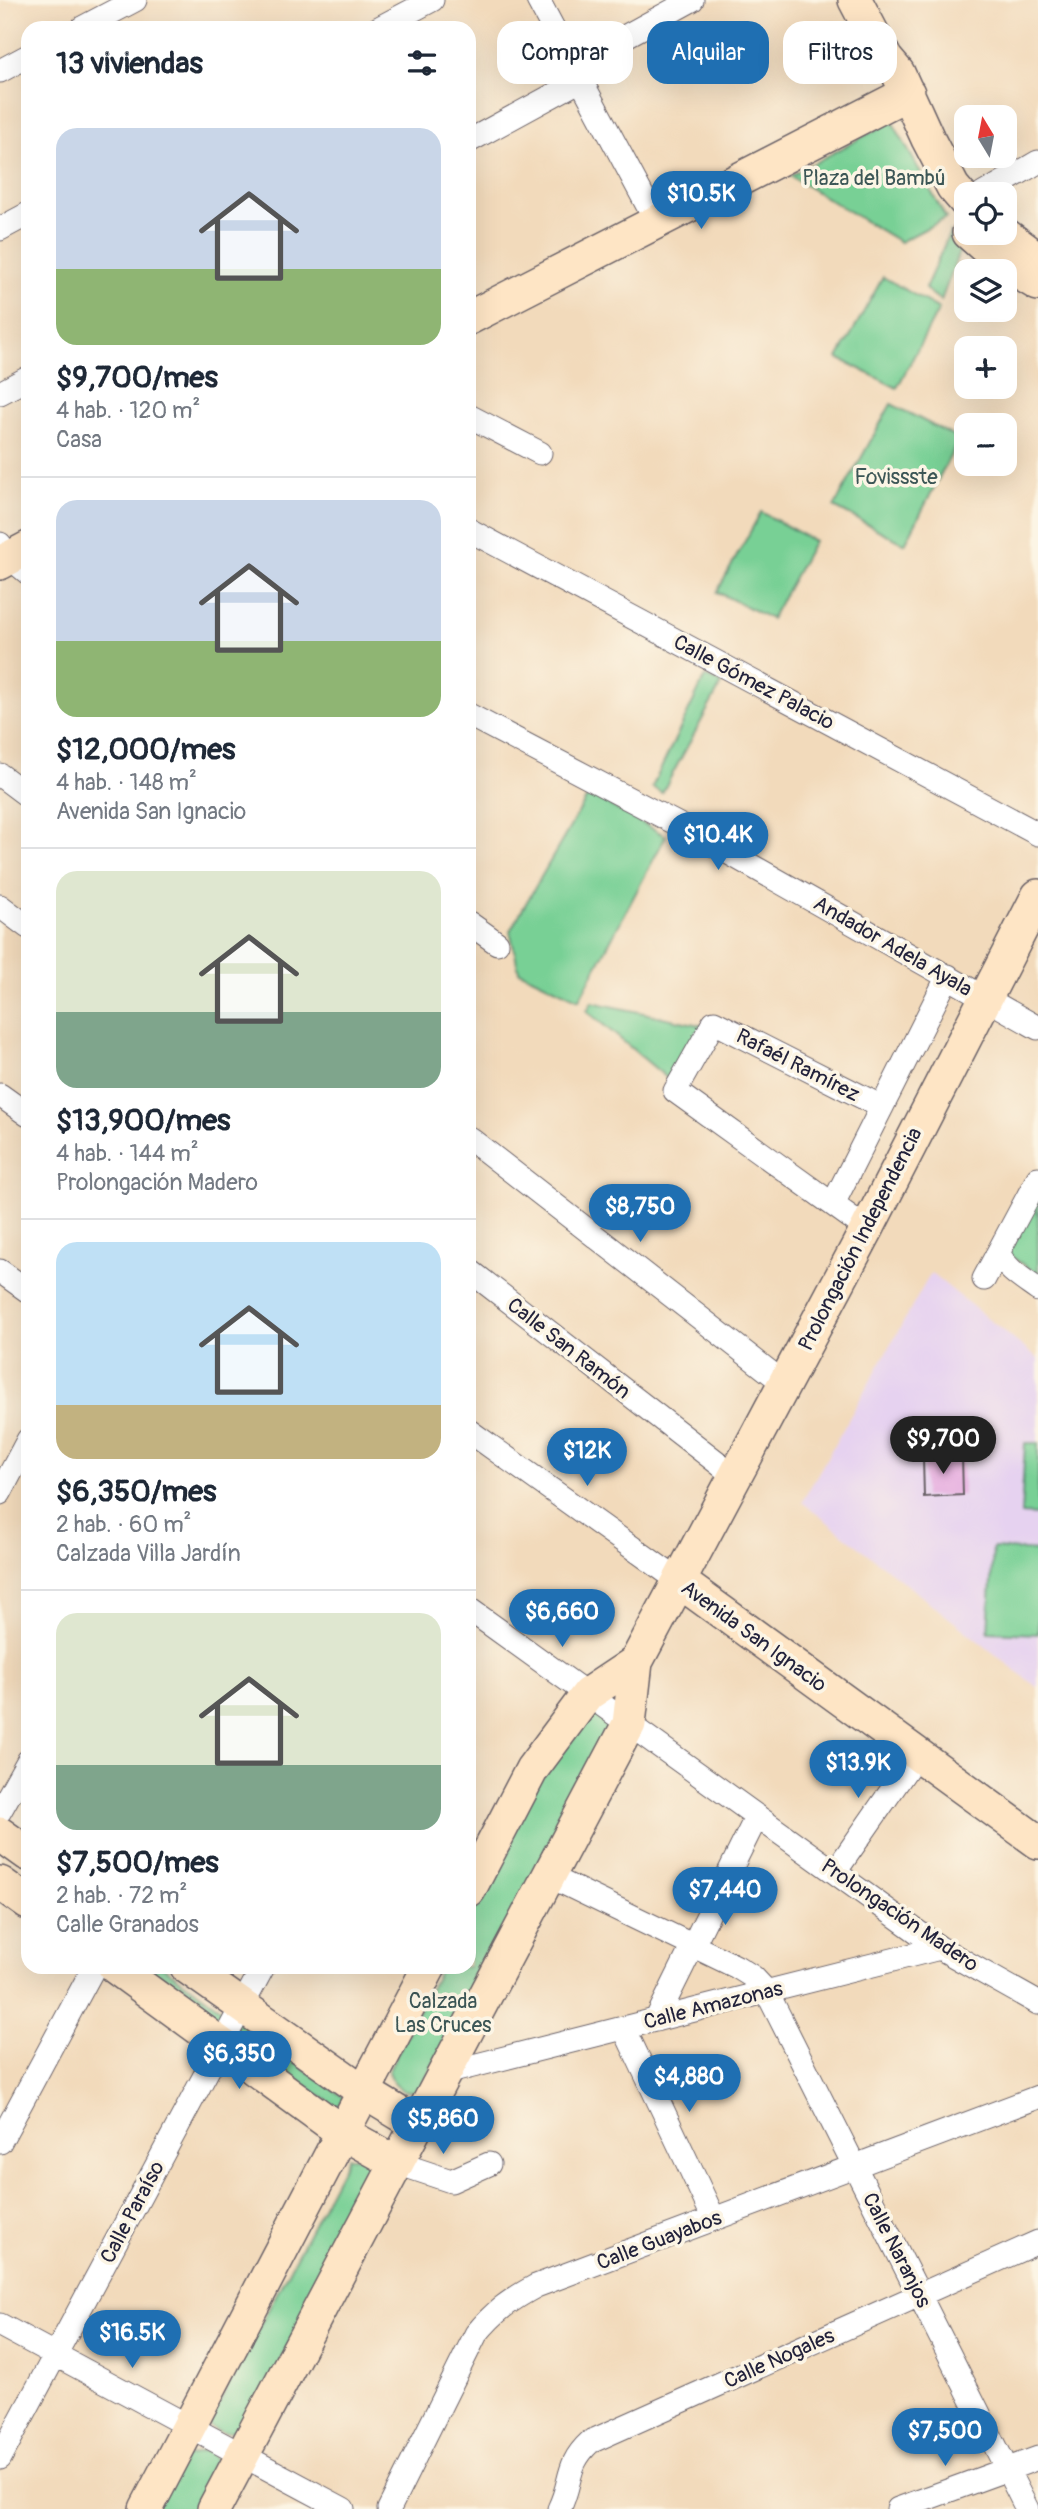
<!DOCTYPE html>
<html lang="es">
<head>
<meta charset="utf-8">
<style>
	body { margin:0; font-family:Pangolin,sans-serif; background:#f2f2f3; color:#1f2937; height:100vh; display:flex; flex-direction:column; font-size:26px; white-space:nowrap }
	* { box-sizing:border-box; margin:0 }
	p { font-size:23px; color:#747a83 }
	.icon { flex:none; width:38px; height:38px; fill:none; stroke:currentColor; stroke-width:2; stroke-linecap:round; stroke-linejoin:round }
	.map { position:relative; flex:1; overflow:hidden }
	.sheet { position:absolute; left:21px; top:21px; width:455px; height:1953px; display:flex; flex-direction:column; background:#fff; border-radius:21px; box-shadow:0 7px 28px #0002 }
	.sheet>* { flex:none }
	.banner { position:absolute; left:497px; top:21px; width:436px; height:63px; display:flex; gap:14px }
	.needle { width:46px; rotate:350deg }
	.controls { position:absolute; left:954px; top:105px; display:grid; gap:14px }
	.controls a { display:grid; place-items:center; width:63px; height:63px; border-radius:14px; background:#fff; box-shadow:0 7px 28px #0002; font-size:35px }
	.price { position:absolute; translate:-50% -60px; padding:0 16px; border-radius:24px; background:#1f6fb2; color:#fff; font-size:23px; line-height:46px; filter:drop-shadow(0 2px 4px #0008) }
	.price::after { content:''; position:absolute; left:50%; top:42px; width:21px; height:16px; margin-left:-10px; background:inherit; clip-path:polygon(0 0,100% 0,50% 100%) }
	.price.current { background:#222; color:#fff }
	ul { padding:0; list-style:none }
	li { display:grid; align-content:center; gap:14px; height:371px; padding:0 35px }
	li+li { border-top:2px solid #e0e1e3 }
	li span { display:grid; place-items:center; height:217px; border-radius:21px; color:#555 }
	li>.icon { margin-inline-start:auto }
	span .icon { width:126px; height:126px; fill:#fffc; stroke-width:1 }
	li b { font-size:30px }
	h2 { display:flex; justify-content:space-between; align-items:center; height:84px; padding:0 35px; font-size:30px }
	.chip { padding:0 24px; border-radius:21px; background:#fff; box-shadow:0 7px 28px #0002; font-size:24px; line-height:63px }
	.chip.current { background:#1f6fb2; color:#fff }
	.map>svg:first-child { display:block }
	.built { fill:#e6d2f0 }
	.green { fill:#78d095; stroke:#4d7968; stroke-width:2 }
	.building { fill:#e5abe0 }
	.lines { fill:none; stroke-linecap:round; stroke-linejoin:round }
	.street-casing { stroke:#6b6268; stroke-width:25 }
	.secondary-casing { stroke:#6b6268; stroke-width:36 }
	.street { stroke:#fff; stroke-width:23 }
	.secondary { stroke:#fee5c5; stroke-width:33 }
	.labels { text-anchor:middle; stroke-width:7; stroke-linejoin:round; paint-order:stroke }
	.park-label { font-size:21px; fill:#3c5656; stroke:#fcf5e5 }
	.street-label { font-size:21px; fill:#22223b; stroke:#fcf5e5 }
</style>
</head>
<body>
<div class="map">
<svg width="1038" height="2509" viewBox="0 0 1038 2509">
	<rect width="100%" height="100%" fill="#fcf5e5"/>
	<filter id="ink" filterUnits="userSpaceOnUse"><feTurbulence type="fractalNoise" baseFrequency=".0143" numOctaves="2"/><feDisplacementMap in="SourceGraphic" scale="14" xChannelSelector="R" yChannelSelector="G"/><feConvolveMatrix kernelMatrix="1 2 1 2 8 2 1 2 1" color-interpolation-filters="sRGB"/></filter>
	<filter id="wash" filterUnits="userSpaceOnUse"><feTurbulence type="fractalNoise" baseFrequency=".00686" numOctaves="4" result="noise"/><feDisplacementMap in="SourceGraphic" scale="28" xChannelSelector="R" yChannelSelector="G"/><feGaussianBlur stdDeviation="1.57" result="paint"/><feColorMatrix in="noise" values="0 0 0 0 0 0 0 0 0 0 0 0 0 0 0 0 0 1.4 0 .05"/><feComposite in="paint" operator="in"/></filter>
	<g filter="url(#wash)">
		<rect width="100%" height="100%" fill="#f2dabb"/>
		<path class="built" d="M931 1273 1038 1359V1688L802 1502Z"/>
		<path class="green" d="M892 121 946 218 900 242 790 176Z
			M950 232 963 241 941 301 925 289Z
			M883 277 939 309 897 388 838 358Z
			M891 404 959 439 905 544 834 507Z
			M761 512 814 541 771 619 717 592Z
			M705 677 722 683 662 793 652 787Z
			M589 794 666 836 579 1000 519 971 510 931Z
			M592 1002 704 1026 674 1084 587 1011Z
			M1038 1195V1274L1007 1254Z
			M1025 1443H1038V1515L1021 1514Z
			M993 1548 1038 1551V1634L988 1632Z
			M599 1711 613 1723 419 2091C403 2093 394 2088 388 2072L441 1967H469V1913L563 1737 577 1718Z
			M140 1967H163L345 2098 337 2108Z
			M348 2157H361L372 2165 374 2174 251 2422C236 2432 223 2438 208 2425Z
			M204 2451 211 2453C224 2471 206 2492 198 2509H153L186 2457Z"/>
		<g id="blocks">
			<path class="building" d="M962 1455 963 1495 924 1497 923 1457Z"/>
		</g>
	</g>
	<g filter="url(#ink)">
		<use href="#blocks" fill-opacity="0" stroke="#6b6268" stroke-width="2"/>
		<g class="lines">
			<g class="street-casing">
				<path id="street" d="M538 0 657 223
					M82 28 135 0
					M379 28 432 0
					M573 65 692 0
					M0 71 28 56
					M469 141 581 80
					M983 194 1038 162
					M0 229 28 214
					M0 393 28 378
					M469 416 540 453
					M469 530 1038 834
					M0 544 9 557 28 573
					M469 715 683 827 1038 1028
					M0 775 28 796
					M0 906 28 927
					M469 923 497 943
					M0 1095 28 1115
					M469 1138 785 1384
					M833 1204 948 976
					M867 1229 675 1091 714 1022 882 1107
					M998 1253C1007 1270 1023 1279 1038 1290
					M469 1270 736 1477
					M0 1271 28 1291
					M984 1279 1038 1178
					M469 1431 679 1581
					M0 1493 28 1440
					M469 1609 940 1948 1038 2003
					M0 1811 28 1761
					M835 1872 917 1754
					M549 1876 737 1967 753 1977 767 1992 1027 2509
					M656 2020 757 1816
					M624 2028 714 2219
					M445 2073 940 1948
					M0 2142 94 1967
					M397 2163 451 2181 489 2164
					M0 2325 343 2509
					M0 2458 263 1967
					M389 2509 476 2334C495 2311 510 2300 536 2286L1038 2097
					M559 2509C573 2481 565 2465 590 2442L1038 2242
					M898 2509 1038 2458"/>
			</g>
			<g class="secondary-casing">
				<path id="secondary" d="M855 0 886 59 898 73 928 139 953 187 966 202
					M969 233 1004 264 1038 284
					M1003 233 1038 259
					M469 318 908 93
					M0 563 28 548
					M679 1581 1038 1842
					M0 1834 28 1854
					M0 1883 28 1903
					M469 1890 532 1769 588 1694 636 1662
					M115 1967 343 2133 397 2163
					M187 1967 364 2092 417 2124
					M146 2509 429 1967
					M214 2509 629 1724 636 1662 867 1229 1038 896"/>
			</g>
			<use href="#street" class="street"/>
			<use href="#secondary" class="secondary"/>
		</g>
	</g>
	<g class="labels">
		<g class="park-label">
			<text x="874" y="185">Plaza del Bambú</text>
			<text x="896" y="484">Fovissste</text>
			<text x="443" y="2008">Calzada<tspan x="443" dy="24">Las Cruces</tspan></text>
		</g>
		<g class="street-label">
			<text transform="translate(754 682) rotate(28)" y="7">Calle Gómez Palacio</text>
			<text transform="translate(893 946) rotate(30)" y="7">Andador Adela Ayala</text>
			<text transform="translate(798 1065) rotate(27)" y="7">Rafaél Ramírez</text>
			<text transform="translate(860 1239) rotate(-63)" y="7">Prolongación Independencia</text>
			<text transform="translate(569 1348) rotate(38)" y="7">Calle San Ramón</text>
			<text transform="translate(754 1636) rotate(36)" y="7">Avenida San Ignacio</text>
			<text transform="translate(900 1915) rotate(34)" y="7">Prolongación Madero</text>
			<text transform="translate(713 2005) rotate(-14)" y="7">Calle Amazonas</text>
			<text transform="translate(132 2212) rotate(-62)" y="7">Calle Paraíso</text>
			<text transform="translate(659 2240) rotate(-21)" y="7">Calle Guayabos</text>
			<text transform="translate(897 2250) rotate(63)" y="7">Calle Naranjos</text>
			<text transform="translate(779 2358) rotate(-24)" y="7">Calle Nogales</text>
		</g>
	</g>
</svg>
<div class="controls">
<a><svg class="needle" viewBox="-14 -14 28 28"><path d="M0-13l5 13h-10z" fill="#e53935"/><path d="M0 13l5-13h-10z" fill="#747a83"/></svg></a>
<a><svg class="icon" aria-label="locate" viewBox="0 0 24 24"><circle cx="12" cy="12" r="6"/><path d="M12 2v4M12 18v4M2 12h4M18 12h4"/></svg></a>
<a><svg class="icon" aria-label="layers" viewBox="0 0 24 24"><path d="M12 4l9 5-9 5-9-5zM3 14l9 5 9-5"/></svg></a>
<a>+</a>
<a>−</a>
</div>
<b class="price" style="left:701px;top:231px">$10.5K</b>
<b class="price" style="left:718px;top:872px">$10.4K</b>
<b class="price" style="left:640px;top:1244px">$8,750</b>
<b class="price current" style="left:943px;top:1476px">$9,700</b>
<b class="price" style="left:587px;top:1488px">$12K</b>
<b class="price" style="left:562px;top:1649px">$6,660</b>
<b class="price" style="left:858px;top:1800px">$13.9K</b>
<b class="price" style="left:725px;top:1927px">$7,440</b>
<b class="price" style="left:239px;top:2091px">$6,350</b>
<b class="price" style="left:689px;top:2114px">$4,880</b>
<b class="price" style="left:443px;top:2156px">$5,860</b>
<b class="price" style="left:132px;top:2370px">$16.5K</b>
<b class="price" style="left:945px;top:2468px">$7,500</b>
<div class="banner">
<a class="chip">Comprar</a>
<a class="chip current">Alquilar</a>
<a class="chip">Filtros</a>
</div>
<section class="sheet">
<h2>13 viviendas<svg class="icon" aria-label="filters" viewBox="0 0 24 24"><path d="M4 7h16M4 17h16"/><circle cx="9" cy="7" r="2"/><circle cx="15" cy="17" r="2"/></svg></h2>
<ul>
<li><span style="background:linear-gradient(#c9d6e8 65%,#8fb573 0)"><svg class="icon" aria-label="home" viewBox="0 0 24 24"><path d="M3 11l9-7 9 7M6 9v11h12V9"/></svg></span><div><b>$9,700/mes</b><p>4 hab. · 120 m²</p><p>Casa</p></div></li>
<li><span style="background:linear-gradient(#c9d6e8 65%,#8fb573 0)"><svg class="icon" aria-label="home" viewBox="0 0 24 24"><path d="M3 11l9-7 9 7M6 9v11h12V9"/></svg></span><div><b>$12,000/mes</b><p>4 hab. · 148 m²</p><p>Avenida San Ignacio</p></div></li>
<li><span style="background:linear-gradient(#dfe7d0 65%,#7fa58c 0)"><svg class="icon" aria-label="home" viewBox="0 0 24 24"><path d="M3 11l9-7 9 7M6 9v11h12V9"/></svg></span><div><b>$13,900/mes</b><p>4 hab. · 144 m²</p><p>Prolongación Madero</p></div></li>
<li><span style="background:linear-gradient(#bfe0f5 75%,#c2b280 0)"><svg class="icon" aria-label="home" viewBox="0 0 24 24"><path d="M3 11l9-7 9 7M6 9v11h12V9"/></svg></span><div><b>$6,350/mes</b><p>2 hab. · 60 m²</p><p>Calzada Villa Jardín</p></div></li>
<li><span style="background:linear-gradient(#dfe7d0 70%,#7fa58c 0)"><svg class="icon" aria-label="home" viewBox="0 0 24 24"><path d="M3 11l9-7 9 7M6 9v11h12V9"/></svg></span><div><b>$7,500/mes</b><p>2 hab. · 72 m²</p><p>Calle Granados</p></div></li>
</ul>
</section>
</div>
</body>
</html>
